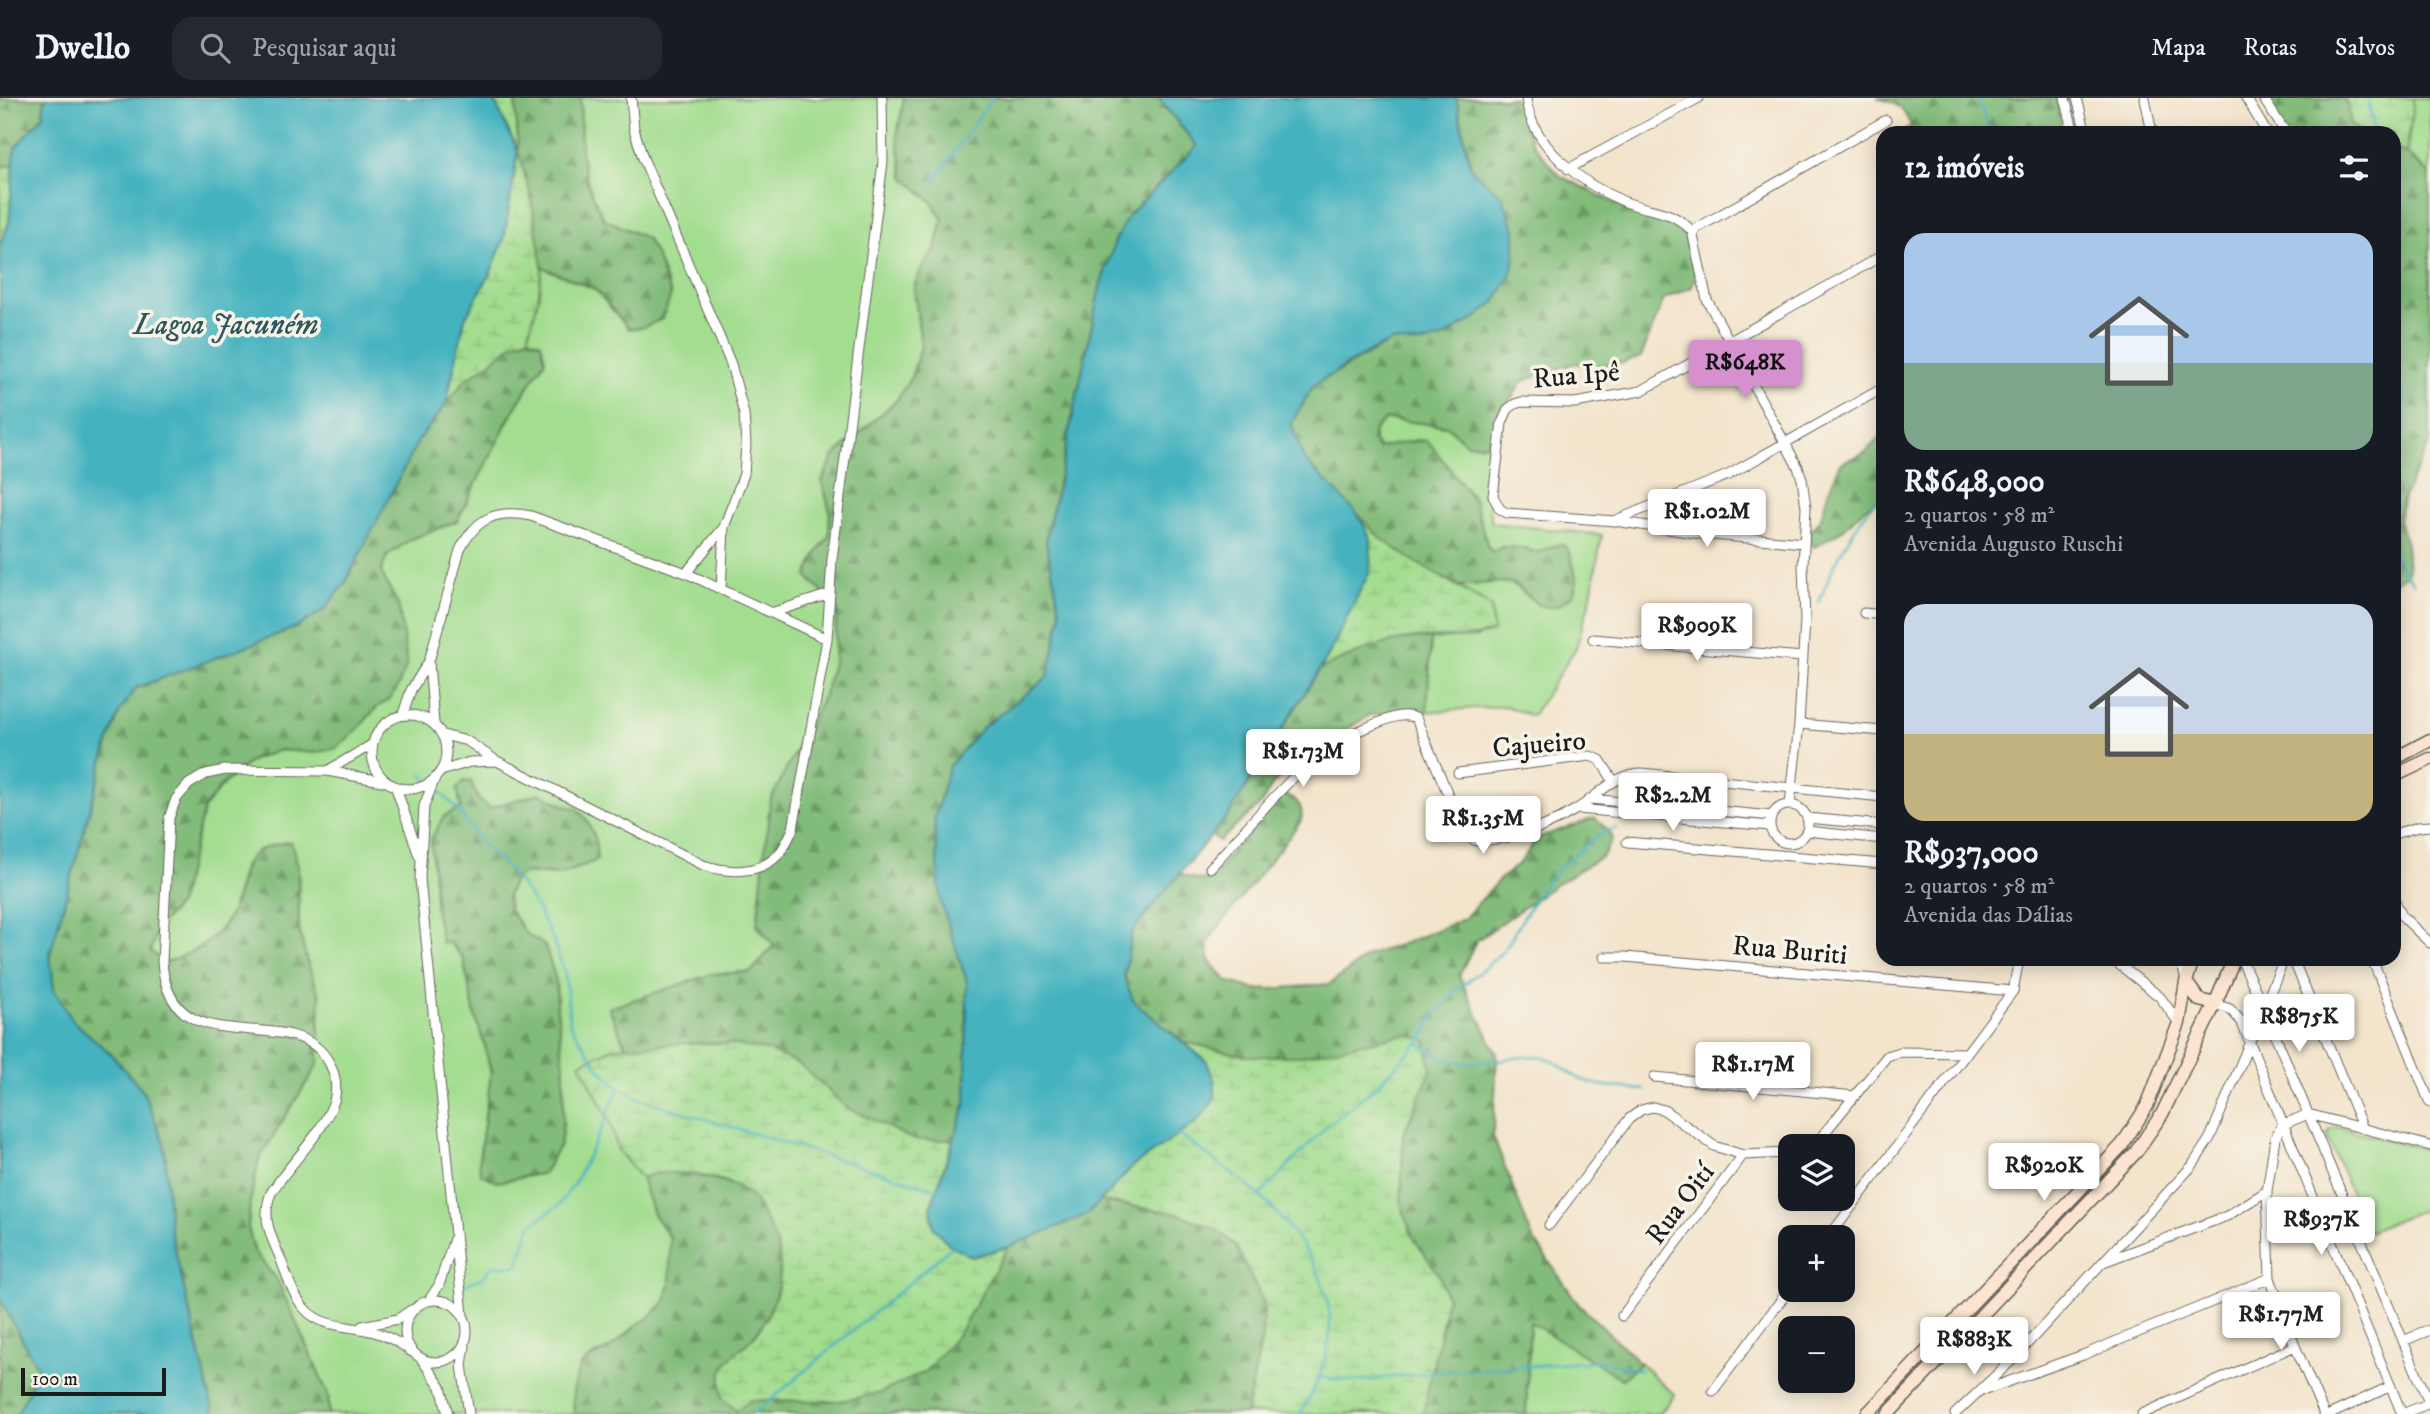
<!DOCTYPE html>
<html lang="pt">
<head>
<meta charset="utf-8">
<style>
	body { margin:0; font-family:"IM FELL DW Pica",serif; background:#242831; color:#f1f3f6; height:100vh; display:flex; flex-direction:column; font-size:26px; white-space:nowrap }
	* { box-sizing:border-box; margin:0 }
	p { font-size:23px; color:#9ea1a6 }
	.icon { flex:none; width:38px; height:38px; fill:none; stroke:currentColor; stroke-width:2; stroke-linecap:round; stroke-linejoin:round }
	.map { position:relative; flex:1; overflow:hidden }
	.sheet { position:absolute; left:1876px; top:28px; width:525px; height:840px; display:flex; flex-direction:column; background:#171b24; border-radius:21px; box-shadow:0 4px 18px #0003 }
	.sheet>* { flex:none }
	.fabs { position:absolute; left:1778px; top:1036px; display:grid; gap:14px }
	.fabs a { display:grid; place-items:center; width:77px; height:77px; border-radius:14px; background:#171b24; box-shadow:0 4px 18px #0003; font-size:35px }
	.scale { position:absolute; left:21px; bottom:18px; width:145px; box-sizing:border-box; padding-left:7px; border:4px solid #1c1c1c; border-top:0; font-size:19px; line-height:24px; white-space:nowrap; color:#1c1c1c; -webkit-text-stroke:5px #f7f3e8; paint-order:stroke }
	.price { position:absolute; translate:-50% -60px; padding:0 16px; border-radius:7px; background:#fff; color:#222; font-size:23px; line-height:46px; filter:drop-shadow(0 2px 4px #0008) }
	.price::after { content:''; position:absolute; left:50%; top:42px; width:21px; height:16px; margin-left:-10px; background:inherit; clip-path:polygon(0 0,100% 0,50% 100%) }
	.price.active { background:#d690ce; color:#111 }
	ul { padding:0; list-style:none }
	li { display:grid; align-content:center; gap:14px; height:371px; padding:0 28px }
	li span { display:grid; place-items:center; height:217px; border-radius:21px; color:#555 }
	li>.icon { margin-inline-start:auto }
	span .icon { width:126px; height:126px; fill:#fffc; stroke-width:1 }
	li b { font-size:30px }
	h2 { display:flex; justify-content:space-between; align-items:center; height:84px; padding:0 28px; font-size:30px }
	header { display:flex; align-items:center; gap:42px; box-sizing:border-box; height:98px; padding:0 35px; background:#171b24; border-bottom:2px solid #363941 }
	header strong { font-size:33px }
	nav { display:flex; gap:38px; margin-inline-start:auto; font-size:24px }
	.search { width:490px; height:63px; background:#242831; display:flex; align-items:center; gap:18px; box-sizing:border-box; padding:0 24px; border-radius:21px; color:#9ea1a6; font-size:26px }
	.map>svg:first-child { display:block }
	.green { fill:#a3dd90; stroke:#607c56; stroke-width:2; fill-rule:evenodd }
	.forest { fill:url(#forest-firs); stroke:#4f6c4b; stroke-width:2 }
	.wetland { fill:url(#wetland-marsh); stroke:#607c56; stroke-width:2 }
	.water { fill:#44b2bf; stroke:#30676e; stroke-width:2 }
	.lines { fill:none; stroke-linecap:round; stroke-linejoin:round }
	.stream { stroke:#44b2bf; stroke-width:2.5 }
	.minor-casing { stroke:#67625a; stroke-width:11 }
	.secondary-casing { stroke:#67625a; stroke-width:15 }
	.minor { stroke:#fff; stroke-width:9 }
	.secondary { stroke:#fde4d0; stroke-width:12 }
	.labels { text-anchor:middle; stroke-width:7; stroke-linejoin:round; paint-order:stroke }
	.street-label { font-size:28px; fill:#1c1c1c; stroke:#f7f3e8 }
	.water-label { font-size:30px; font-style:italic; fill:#2c585d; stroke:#f7f3e8 }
</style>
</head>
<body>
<header>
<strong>Dwello</strong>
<div class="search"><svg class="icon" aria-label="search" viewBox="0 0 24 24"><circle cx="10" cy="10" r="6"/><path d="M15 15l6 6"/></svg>Pesquisar aqui</div>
<nav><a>Mapa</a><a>Rotas</a><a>Salvos</a></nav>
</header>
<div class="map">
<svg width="2430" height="1316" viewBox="0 0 2430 1316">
	<defs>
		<pattern id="forest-firs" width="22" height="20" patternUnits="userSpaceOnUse" patternTransform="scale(1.75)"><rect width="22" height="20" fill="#82bc7a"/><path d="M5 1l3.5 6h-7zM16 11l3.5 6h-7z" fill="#6a9863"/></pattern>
		<pattern id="wetland-marsh" width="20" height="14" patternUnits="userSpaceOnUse" patternTransform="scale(1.75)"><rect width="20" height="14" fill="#a3dd90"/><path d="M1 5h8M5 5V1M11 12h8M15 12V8" fill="none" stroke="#8cbd7c"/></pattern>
	</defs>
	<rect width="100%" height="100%" fill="#f7f3e8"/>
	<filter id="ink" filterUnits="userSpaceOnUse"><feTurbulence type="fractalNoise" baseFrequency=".0143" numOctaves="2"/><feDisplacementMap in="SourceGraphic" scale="14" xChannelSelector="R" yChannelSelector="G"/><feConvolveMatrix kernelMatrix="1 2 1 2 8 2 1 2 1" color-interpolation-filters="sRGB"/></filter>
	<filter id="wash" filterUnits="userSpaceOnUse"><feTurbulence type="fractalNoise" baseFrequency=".00686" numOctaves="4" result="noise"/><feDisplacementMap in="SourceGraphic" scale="28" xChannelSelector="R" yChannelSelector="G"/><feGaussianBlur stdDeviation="1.57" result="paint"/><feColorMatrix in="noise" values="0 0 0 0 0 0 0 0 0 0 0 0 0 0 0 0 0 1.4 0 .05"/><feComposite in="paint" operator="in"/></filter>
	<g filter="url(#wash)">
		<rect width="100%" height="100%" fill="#f3e4cc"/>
		<path class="green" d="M581 0H904L897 38 904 78 931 103 943 121 936 150 922 170 914 189 921 249 912 277 897 302 834 358 822 383 830 413 829 438 816 457 807 478 837 510 834 562 824 597 774 847 751 874 712 876 609 910 626 949H615L581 965 610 1024 618 1052 641 1080 653 1116 670 1140 671 1169 670 1186 665 1204 650 1219 637 1227 609 1251 593 1258 573 1293 574 1316H329L328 1296 278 1184 254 1153 248 1129 250 1104 259 1061 318 966 306 861 299 831 298 767 259 751C255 756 248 761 245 767 238 779 238 796 233 809 221 840 193 856 164 865L150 853 159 828 179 806 204 710 225 684 252 662 280 652 291 653 357 632 376 610 387 603 388 490 381 474 387 458 411 441 457 423 513 313 545 262 541 245 528 240 538 201 542 169 595 191 629 231 671 197 656 158 646 140 604 121 592 99 584 76 580 54ZM471 684 478 701 489 710 540 695 563 707 577 711 597 762 560 777 526 775 515 780 507 798 509 811 525 835 545 848 556 883 557 911 564 968 563 1024 560 1046 544 1075 497 1084 479 1062 491 976 485 948 475 918 463 859 450 845H442L436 816 431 741 461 710Z
			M2413 0H2430V76L2406 55 2413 11Z
			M1386 321 1447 328 1467 346 1493 347 1489 407 1492 425 1602 437 1590 502 1576 550 1532 618 1505 608 1427 614 1431 541 1478 539 1491 509 1459 488C1483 485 1514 475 1528 500L1577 483 1570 455 1553 448 1536 455 1502 449 1493 454 1488 450 1474 402 1386 349 1378 350C1368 337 1376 330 1386 321Z
			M2337 1029 2430 1052V1109L2368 1134 2329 1043 2328 1035 2331 1031Z
			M1530 1223 1622 1281 1640 1265 1675 1297 1659 1316H1526Z"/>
		<path class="forest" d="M0 0H45L43 18 15 50V67L0 69Z
			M515 0H581C579 51 579 75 604 121L646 140 656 158 671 197 662 221 644 229 629 231 595 191 542 169 531 99 518 53Z
			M904 0H1158L1197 48 1129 117 1116 141 1100 189 1046 443 1061 517 1048 579 982 630 941 805 967 884 966 1005 953 1042H914L845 1009 820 984 730 946 692 945 626 949 609 910 712 876 751 874 774 847 757 828 770 703 824 597 834 562 837 510 807 478 816 457 829 438 830 413 822 383 834 358 897 302 912 277 921 249 914 189 922 170 936 150 943 122 931 103 904 79 897 38Z
			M1456 0H1515L1533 46 1560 78 1629 112 1675 127 1685 138 1696 177 1692 189 1664 201 1641 259 1623 265 1596 268 1575 265 1523 283 1495 323 1493 347 1467 346 1447 328 1386 321 1374 332 1373 342 1378 350 1417 342 1428 343 1474 402 1488 450 1493 454 1502 449 1521 450 1536 455 1559 446 1565 448 1570 455 1577 483 1573 497 1559 507 1548 509 1538 507 1515 486 1502 484 1459 488 1426 471 1383 443 1303 360 1291 325 1314 287 1392 243 1419 246 1442 240 1478 218 1496 203 1507 112 1501 98 1472 72Z
			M1877 0H2056L2063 35H1901L1911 28C1904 10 1896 4 1877 0Z
			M2262 0H2343L2349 8 2350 26 2362 35H2282Z
			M2394 50 2406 55 2430 76V344L2403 399 2398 422 2406 446 2408 475 2394 485Z
			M528 240 541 245 545 262 513 313 457 423 411 441 387 458 381 474 399 509 407 566 397 591 387 603 376 610 357 632 337 650 315 655 280 652 252 662 225 684 204 710 179 806 159 828 150 853 164 865C188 857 211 846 226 824 251 787 226 750 291 744L298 767 299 831 306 861 320 899 318 966 259 1061 250 1104 248 1129 254 1153 278 1184 328 1296 329 1316H214L170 1131 164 1045 143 993 111 956 72 922 54 892 50 856 109 642 120 613 136 590 297 529 324 512 345 485 418 343 465 282 487 267 512 246Z
			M1883 335V400L1864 411 1844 431 1814 449 1807 437 1821 420 1828 394 1841 365 1866 354Z
			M1409 540 1431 541 1427 614 1370 617 1312 653 1274 684 1261 706 1219 743 1212 737 1229 716 1320 571 1374 548Z
			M464 683 471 684 478 701 489 710 540 695 563 707 577 711 586 721 595 739 597 762 560 777 526 775 515 780 507 798 509 811 525 835 545 848 556 883 557 911 564 968 563 1024 560 1046 544 1075 497 1084 480 1075 479 1062 491 976 485 948 475 918 463 860 450 845H442L436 816 431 741 444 718 461 710 457 690Z
			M1281 695C1296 700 1304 707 1301 723L1207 844 1209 863 1227 883 1257 892 1330 886 1369 857 1405 845 1464 821 1498 783 1520 765 1537 740 1595 720 1608 732 1612 741 1603 758 1558 785 1476 843 1459 878 1497 956 1493 1038 1532 1139 1579 1207 1640 1265 1622 1281 1530 1224 1526 1316H1423L1435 1254 1445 1220 1440 1180 1413 1139 1401 1107 1403 1036 1417 1008 1321 954 1300 958H1246L1184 944 1134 904 1124 880 1131 835 1179 776 1199 782 1210 781Z
			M670 1074C697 1078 725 1080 748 1095 756 1101 761 1113 766 1122 797 1173 772 1229 728 1263L750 1302 840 1303 880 1295 959 1235 1008 1149 1088 1116 1100 1103 1180 1116 1216 1131 1236 1148 1264 1205 1262 1241 1246 1316H574L573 1293 579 1269 593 1258 609 1251 637 1227 650 1219 665 1204 670 1185V1140L653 1116 641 1080 651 1076Z
			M0 1201 39 1272 17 1316H0Z"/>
		<path class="wetland" d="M493 0H515L518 53 531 99 542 169 538 201 528 240 512 246 487 267 465 282 446 306 465 220 490 176 504 141 518 53Z
			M2343 0H2413V11L2406 55 2394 50V35H2362L2350 26 2349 8Z
			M15 67 9 124 0 148V69Z
			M1358 416C1367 426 1375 437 1386 444 1418 469 1456 486 1491 509L1493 534C1461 544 1437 536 1407 541 1376 545 1348 559 1320 571L1328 558 1371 441Z
			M1408 936 1426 943 1431 973 1403 1036 1401 1106 1413 1139 1440 1179 1447 1202 1423 1316H1246L1262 1241 1264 1205 1236 1148 1216 1131 1180 1116 1101 1103 1133 1068 1197 1024 1207 964 1184 944 1246 958H1300Z
			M692 945 730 946 766 952 799 966 846 1009 914 1042H953L931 1108 972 1159 1008 1149 959 1235 925 1274 880 1295 839 1303 750 1302 737 1313 723 1301C722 1294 720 1286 721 1279 722 1260 747 1249 757 1235 767 1221 776 1201 779 1185 784 1159 774 1136 761 1114 758 1109 754 1100 749 1096 726 1077 668 1069 641 1080L618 1052 610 1024 580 965 616 949Z"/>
		<path class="water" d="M45 0H493L518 53 504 141 490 176 465 220 446 306 418 343 345 485 324 512 297 529 136 590 120 613 109 642 50 856 54 892 72 922 111 956 143 993 164 1045 170 1131 214 1316H17L39 1272 0 1201V148L9 124 15 50 43 18Z
			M1158 0H1456L1469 65 1472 72 1502 98 1515 132V159L1510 178 1496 203 1478 218 1442 240 1419 246 1392 243 1369 254 1314 287 1291 325 1303 360 1358 416 1371 441 1370 473 1328 558 1229 716 1131 835 1124 880 1134 904 1207 964 1215 984V1001L1197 1024 1133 1068 1088 1116 1008 1149 972 1159 949 1146 933 1129 931 1109 966 1005 967 884 941 805 934 722 949 668 982 630 1048 579 1061 517 1046 443 1100 189 1116 141 1129 117 1197 48Z"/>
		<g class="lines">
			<path class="stream" d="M1977 0 1991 35
				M2369 0 2373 35
				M931 87 992 0
				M2394 248C2408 302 2411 324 2394 378
				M2394 455 2400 468 2413 485
				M1819 505C1833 463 1855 427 1883 393
				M421 675 457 711 484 748 510 772 534 805 553 842 565 876 570 926 599 970 616 987 638 1000 672 1011 939 1092
				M1418 944C1452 973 1475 964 1515 960 1524 959 1534 957 1543 959 1557 962 1567 975 1580 981 1602 990 1621 989 1644 992
				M1178 1036C1206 1057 1237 1077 1263 1101 1271 1108 1278 1117 1285 1125 1339 1187 1345 1245 1300 1316
				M1259 1098 1326 1029 1375 989 1398 966 1424 938 1434 918 1455 893 1485 870 1505 851 1540 792 1559 770 1597 738 1616 730
				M463 1187 482 1180 493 1168H517L531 1127 559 1107 574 1086 601 1032 619 989
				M1318 1279 1357 1283 1428 1275 1600 1263 1640 1272
				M754 1316 954 1147"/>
		</g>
	</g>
	<g filter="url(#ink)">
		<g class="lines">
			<g class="minor-casing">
				<path id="minor" d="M631 0 634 31 643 60 731 266 744 316 746 346 744 376 724 429 686 475
					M1526 0C1531 48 1582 86 1623 103 1651 115 1669 109 1692 133L1707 202 1798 369 1802 381 1806 409 1803 468 1805 522 1799 626 1790 707
					M2065 0 2074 35
					M2077 0 2086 35
					M2145 0 2152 35
					M2246 0 2267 35
					M2263 0 2286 35
					M1568 71 1699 0
					M1692 133 1886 22
					M1616 422 1728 377 1883 290
					M1804 445 1701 436 1615 423 1507 415 1500 411 1493 398 1502 325 1508 311 1515 306 1521 304 1575 305 1641 293 1883 157
					M721 492 724 429
					M771 515 830 496
					M1864 515 1883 517
					M1593 541 1803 559
					M429 565 434 625
					M403 616 411 592 429 563 460 452C476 420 496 411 531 418L686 475 827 541
					M372 654a37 37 0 1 1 74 0a37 37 0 1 1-74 0Z
					M1799 626 1883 633
					M443 637 467 643 497 663 703 767C727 775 760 777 779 756 785 749 789 739 793 731L827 541 832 461 883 64 882 0
					M327 673 371 647
					M441 673 470 664 497 663
					M1458 675 1590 658 1600 662 1613 682
					M435 680 424 708 420 781 463 1217
					M387 684 327 673 225 672 206 676 189 686 176 701 169 720 162 864C170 976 303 895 332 971 337 983 337 997 332 1008 319 1040 289 1066 271 1095 262 1118 269 1135 279 1157 286 1174 292 1196 304 1210 322 1231 350 1227 374 1234 389 1238 400 1245 412 1254
					M396 690 419 758
					M1590 701 1772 718
					M1770 726a19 19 0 1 1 38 0a19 19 0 1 1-38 0Z
					M1578 711 1770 728
					M1807 720 1883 727
					M1807 733 1883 741
					M2394 736 2418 729 2430 728
					M1627 744 1883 766
					M1210 770C1248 730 1283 684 1327 650 1342 639 1358 633 1375 626 1388 621 1403 614 1416 620L1465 737 1476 743C1511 742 1546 730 1575 712 1599 698 1612 677 1641 675L1883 699
					M2394 801 2402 818 2430 845
					M1604 859H1625L2013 893
					M2112 861 2160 899 2179 925
					M2181 861 2186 883
					M2241 861 2263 908 2430 1307
					M2293 861 2363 1031
					M2372 861 2430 1005
					M2215 906 2230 911 2241 923 2402 1316
					M1654 979 1855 998
					M2308 1016 2282 1027 2275 1040 2267 1093 2270 1180 2295 1248 2324 1316
					M2308 1016 2430 1048
					M1814 1048 1887 958 1900 954 1967 955
					M1549 1127 1629 1021 1641 1012 1653 1009 1664 1012 1714 1048 1743 1057
					M1829 1139 2013 893 2019 861
					M2103 1164 2227 1118 2267 1093
					M405 1233a31 31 0 1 1 62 0a31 31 0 1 1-62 0Z
					M429 1202 439 1187 454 1141
					M1622 1218 1743 1057 1790 1055
					M362 1228 398 1221 411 1212
					M2403 1243 2430 1232
					M465 1248 462 1267 469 1316
					M422 1262 441 1289 448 1316
					M1985 1292 2083 1257 2270 1180
					M1713 1293 1790 1190
					M1955 1316 2012 1262 2192 1068 2210 1040 2284 861
					M2142 1316 2295 1248
					M2331 1316 2391 1288
					M2402 1316 2430 1305"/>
			</g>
			<g class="secondary-casing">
				<path id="secondary" d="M2394 661 2430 642
					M2394 678 2430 661
					M2186 884 2199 902 2215 906
					M1867 1316 2122 1047 2147 1008 2179 925 2186 884 2193 861
					M1888 1316 2136 1054 2162 1016 2215 906 2234 861"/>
			</g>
			<use href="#minor" class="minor"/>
			<use href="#secondary" class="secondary"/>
		</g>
	</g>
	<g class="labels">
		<g class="street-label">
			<text transform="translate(1576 276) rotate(-5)" y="10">Rua Ipê</text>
			<text transform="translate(1539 645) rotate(-5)" y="10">Cajueiro</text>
			<text transform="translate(1790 851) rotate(5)" y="10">Rua Buriti</text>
			<text transform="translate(1679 1105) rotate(-53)" y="10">Rua Oití</text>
		</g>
		<g class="water-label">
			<text x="226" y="236">Lagoa Jacuném</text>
		</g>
	</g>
</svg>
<div class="fabs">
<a><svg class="icon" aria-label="layers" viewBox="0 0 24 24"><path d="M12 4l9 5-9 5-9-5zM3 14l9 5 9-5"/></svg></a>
<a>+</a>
<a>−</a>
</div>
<div class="scale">100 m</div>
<b class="price active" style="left:1745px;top:302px">R$648K</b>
<b class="price" style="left:1707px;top:451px">R$1.02M</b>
<b class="price" style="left:1697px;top:565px">R$909K</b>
<b class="price" style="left:1303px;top:691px">R$1.73M</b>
<b class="price" style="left:1673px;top:735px">R$2.2M</b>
<b class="price" style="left:1483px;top:758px">R$1.35M</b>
<b class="price" style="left:2299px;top:956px">R$875K</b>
<b class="price" style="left:1753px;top:1004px">R$1.17M</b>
<b class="price" style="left:2044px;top:1105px">R$920K</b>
<b class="price" style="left:2321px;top:1159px">R$937K</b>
<b class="price" style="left:2281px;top:1254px">R$1.77M</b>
<b class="price" style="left:1974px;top:1279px">R$883K</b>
<section class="sheet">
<h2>12 imóveis<svg class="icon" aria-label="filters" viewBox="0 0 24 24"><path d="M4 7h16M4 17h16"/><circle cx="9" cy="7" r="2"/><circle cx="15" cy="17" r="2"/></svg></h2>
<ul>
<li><span style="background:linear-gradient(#a9c7e8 60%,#7fa58c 0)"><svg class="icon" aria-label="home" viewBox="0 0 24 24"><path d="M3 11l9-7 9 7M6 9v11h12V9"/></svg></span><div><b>R$648,000</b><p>2 quartos · 58 m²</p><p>Avenida Augusto Ruschi</p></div></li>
<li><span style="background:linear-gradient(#c9d6e8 60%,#c2b280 0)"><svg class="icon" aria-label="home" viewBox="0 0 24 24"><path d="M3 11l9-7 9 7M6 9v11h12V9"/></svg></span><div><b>R$937,000</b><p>2 quartos · 58 m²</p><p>Avenida das Dálias</p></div></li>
</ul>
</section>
</div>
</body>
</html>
